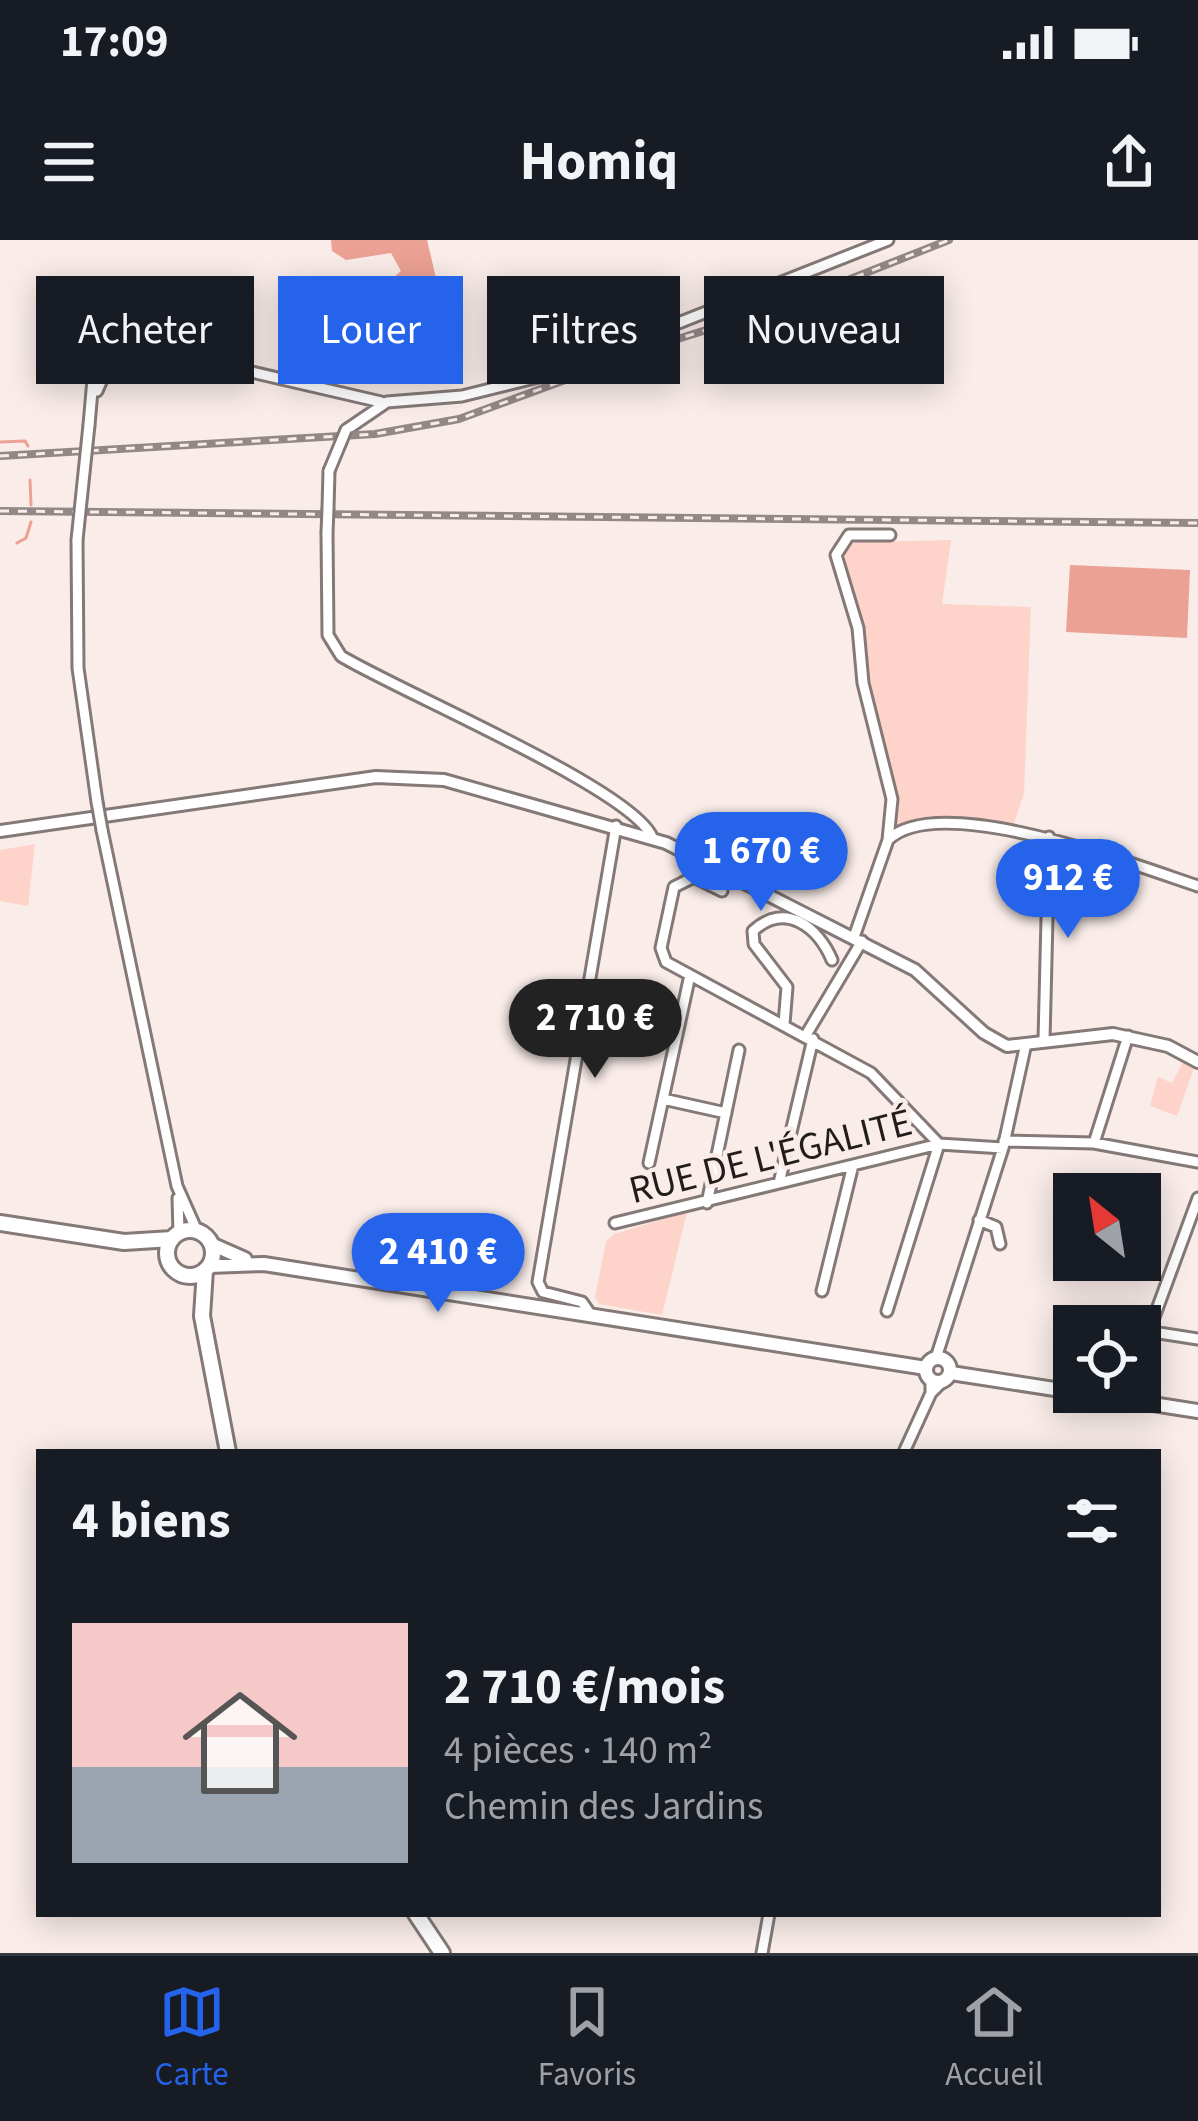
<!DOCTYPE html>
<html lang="fr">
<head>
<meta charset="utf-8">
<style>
	body { margin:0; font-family:"Source Sans 3",sans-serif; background:#20242c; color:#f1f3f6; height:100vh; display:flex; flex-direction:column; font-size:45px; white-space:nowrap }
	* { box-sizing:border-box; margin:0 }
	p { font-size:39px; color:#9ea1a6 }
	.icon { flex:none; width:66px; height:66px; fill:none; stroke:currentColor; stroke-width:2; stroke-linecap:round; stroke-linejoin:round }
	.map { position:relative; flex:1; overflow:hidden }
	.drawer { position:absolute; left:36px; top:1209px; width:1125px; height:468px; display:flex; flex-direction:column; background:#171b24; border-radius:0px; box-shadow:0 6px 30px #0003 }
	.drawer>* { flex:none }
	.guide { position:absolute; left:36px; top:36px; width:1128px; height:108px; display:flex; gap:24px }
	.needle { width:78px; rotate:330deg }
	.tools { position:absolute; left:1053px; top:933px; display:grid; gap:24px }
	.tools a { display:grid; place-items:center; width:108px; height:108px; border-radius:0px; background:#171b24; box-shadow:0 6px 30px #0003; font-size:60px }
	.price { position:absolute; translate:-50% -102px; padding:0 27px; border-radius:42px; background:#2563eb; color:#fff; font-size:39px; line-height:78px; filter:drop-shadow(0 3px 6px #0008) }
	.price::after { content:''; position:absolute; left:50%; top:72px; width:36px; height:27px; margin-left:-18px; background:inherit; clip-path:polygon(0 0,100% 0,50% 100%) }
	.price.selected { background:#222; color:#fff }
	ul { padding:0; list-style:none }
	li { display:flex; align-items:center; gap:36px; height:300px; padding:0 36px }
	li span { display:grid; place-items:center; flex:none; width:336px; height:240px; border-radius:0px; color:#555 }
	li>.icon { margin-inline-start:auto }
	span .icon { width:144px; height:144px; fill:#fffc; stroke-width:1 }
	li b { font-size:51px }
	h2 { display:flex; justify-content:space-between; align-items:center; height:144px; padding:0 36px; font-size:51px }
	.pill { padding:0 42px; border-radius:0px; background:#171b24; box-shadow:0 6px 30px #0003; font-size:42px; line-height:108px }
	.pill.selected { background:#2563eb; color:#fff }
	.status { display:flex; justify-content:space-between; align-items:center; height:84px; padding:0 60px; background:#171b24; direction:ltr }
	.status svg { height:33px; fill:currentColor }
	header { display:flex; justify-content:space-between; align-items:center; height:156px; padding:0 36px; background:#171b24; font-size:54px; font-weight:700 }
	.tab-bar { display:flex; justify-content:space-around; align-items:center; height:168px; border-top:3px solid #363941; background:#171b24; font-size:33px; color:#9ea1a6 }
	.tab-bar a { display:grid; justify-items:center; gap:6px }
	.tab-bar .selected { color:#2563eb }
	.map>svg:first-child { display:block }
	.green { fill:#fed3ca }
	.water { fill:#eba193 }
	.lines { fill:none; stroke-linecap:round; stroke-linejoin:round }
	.stream { stroke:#eba193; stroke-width:3 }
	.minor-casing { stroke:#847976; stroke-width:15 }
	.tertiary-casing { stroke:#847976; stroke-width:16 }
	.secondary-casing { stroke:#847976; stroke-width:18 }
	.primary-casing { stroke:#847976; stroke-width:20 }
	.minor { stroke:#fff; stroke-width:9 }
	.tertiary { stroke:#fff; stroke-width:10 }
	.secondary { stroke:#fff; stroke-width:12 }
	.primary { stroke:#fff; stroke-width:14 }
	.rail-casing { stroke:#928987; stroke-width:8 }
	.rail { stroke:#f9ece9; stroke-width:3; stroke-dasharray:9; stroke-linecap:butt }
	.minor-bridge-casing { stroke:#847976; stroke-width:15; stroke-linecap:butt }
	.minor-bridge { stroke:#fff; stroke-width:9 }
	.labels { text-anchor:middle; stroke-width:9; stroke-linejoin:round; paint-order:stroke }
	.street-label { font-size:39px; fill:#221d1c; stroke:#f9ece9 }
</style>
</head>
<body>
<div class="status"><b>17:09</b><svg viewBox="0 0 49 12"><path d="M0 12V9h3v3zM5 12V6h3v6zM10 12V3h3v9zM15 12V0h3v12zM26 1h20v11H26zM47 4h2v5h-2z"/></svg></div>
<header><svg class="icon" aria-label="menu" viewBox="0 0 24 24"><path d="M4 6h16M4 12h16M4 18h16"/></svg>Homiq<svg class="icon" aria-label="share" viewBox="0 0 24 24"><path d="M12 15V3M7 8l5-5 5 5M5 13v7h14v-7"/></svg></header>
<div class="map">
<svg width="1198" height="1713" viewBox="0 0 1198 1713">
	<rect width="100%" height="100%" fill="#f9ece9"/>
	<path class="green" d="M951 300 942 364 1031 367 1024 554 1013 585 895 593 833 303Z
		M35 604 28 666 0 661V610Z
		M1185 818 1195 825 1177 876 1150 866 1158 837 1172 843Z
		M687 972 662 1075 599 1064 595 1057 606 1002 614 994Z"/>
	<path class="water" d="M331 0H427L436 38 428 67 344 76 334 72 332 59 342 39 394 37 401 31 391 13 346 20 332 11Z
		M1070 325 1190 330 1187 398 1066 392Z"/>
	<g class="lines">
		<path class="stream" d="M0 202 25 201 28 206
			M30 240 31 265
			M17 303 26 298 31 282"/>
		<g class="minor-casing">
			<path id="minor" d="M84 95a24 24 0 1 1 48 0a24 24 0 1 1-48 0Z
				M132 93 165 110
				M129 108 170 113 381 162
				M97 151 111 119
				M89 185 95 116
				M346 190 387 162 462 156 547 135 888 0
				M328 268 329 231
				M327 293 328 395 341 416C398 451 632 549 652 597
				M77 300 78 428 97 562
				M102 590 177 946 197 991
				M888 600C939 550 1137 626 1198 646
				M722 651 694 637 674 647 661 708 666 722 871 833 939 904 1003 908
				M854 697 888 600 892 559 863 443 858 388 836 315 849 295H890
				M784 784 787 747 754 704 753 691C785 661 818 687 832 720
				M806 795 862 701
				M1044 800 1049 597
				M663 859 726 873
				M1004 901 1094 903 1198 922
				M1094 903 1128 796
				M649 923 690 735
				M779 943 813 799
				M178 958 179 993
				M707 963 739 810
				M979 980 996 987 1000 1004
				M615 983 939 904 887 1071
				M822 1051 853 925
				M591 1075 582 1062 543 1052 538 1042 616 586
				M1109 1084 1119 1086
				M1140 1090 1198 1099
				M1149 1091 1198 958
				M936 1118 1003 908 1025 808
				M931 1139V1153L942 1142
				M904 1212 931 1153
				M762 1713 769 1674"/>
		</g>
		<g class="tertiary-casing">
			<path id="tertiary" d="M0 591 376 537 444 540 666 603 915 730 984 793 1007 806 1113 794 1168 806 1198 822"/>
		</g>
		<g class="secondary-casing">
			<path id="secondary" d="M211 1004 245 1019
				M209 1026 264 1024 926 1128
				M926 1130a12 12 0 1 1 24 0a12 12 0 1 1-24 0Z
				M951 1133 1074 1152
				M1076 1152 1198 1171"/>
		</g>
		<g class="primary-casing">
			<path id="primary" d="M0 983 124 1002 172 999
				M167 1013a23 23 0 1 1 46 0a23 23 0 1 1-46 0Z
				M205 1030 202 1076 228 1212
				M416 1674 442 1713"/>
		</g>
		<use href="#minor" class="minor"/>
		<use href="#tertiary" class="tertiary"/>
		<use href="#secondary" class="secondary"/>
		<use href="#primary" class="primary"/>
		<g class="rail-casing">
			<path id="rail" d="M0 216 375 194 459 179 671 101 777 68 949 0
				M0 271 1198 283"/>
		</g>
		<use href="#rail" class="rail"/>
		<g class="minor-bridge-casing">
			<path id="minor-bridge" d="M329 231 346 190
				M327 293 328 268
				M77 300 89 185
				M97 562 102 590"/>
		</g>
		<use href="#minor-bridge" class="minor-bridge"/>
	</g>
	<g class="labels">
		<g class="street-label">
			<text transform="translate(770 915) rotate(-14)" y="14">RUE DE L'ÉGALITÉ</text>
		</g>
	</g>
</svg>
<div class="tools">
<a><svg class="needle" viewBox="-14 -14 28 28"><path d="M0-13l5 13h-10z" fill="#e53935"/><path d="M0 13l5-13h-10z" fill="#9ea1a6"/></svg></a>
<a><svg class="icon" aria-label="locate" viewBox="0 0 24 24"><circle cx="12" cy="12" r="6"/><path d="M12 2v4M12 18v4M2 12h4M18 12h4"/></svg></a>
</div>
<b class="price" style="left:761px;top:674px">1 670 €</b>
<b class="price" style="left:1068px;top:701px">912 €</b>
<b class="price selected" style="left:595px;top:841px">2 710 €</b>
<b class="price" style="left:438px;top:1075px">2 410 €</b>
<div class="guide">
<a class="pill">Acheter</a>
<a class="pill selected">Louer</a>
<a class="pill">Filtres</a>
<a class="pill">Nouveau</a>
</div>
<section class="drawer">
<h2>4 biens<svg class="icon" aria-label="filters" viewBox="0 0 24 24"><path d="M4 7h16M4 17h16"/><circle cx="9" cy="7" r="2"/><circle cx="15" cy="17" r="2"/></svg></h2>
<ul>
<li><span style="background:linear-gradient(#f6c9c9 60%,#9aa5b1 0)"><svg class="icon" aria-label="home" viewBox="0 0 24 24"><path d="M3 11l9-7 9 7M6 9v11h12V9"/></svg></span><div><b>2 710 €/mois</b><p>4 pièces · 140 m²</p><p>Chemin des Jardins</p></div></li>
</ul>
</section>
</div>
<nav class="tab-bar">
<a class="selected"><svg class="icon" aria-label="map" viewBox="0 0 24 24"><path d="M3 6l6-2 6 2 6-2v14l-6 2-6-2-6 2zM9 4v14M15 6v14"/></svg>Carte</a>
<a><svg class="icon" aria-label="saved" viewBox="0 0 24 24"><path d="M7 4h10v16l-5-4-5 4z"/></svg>Favoris</a>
<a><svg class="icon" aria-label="home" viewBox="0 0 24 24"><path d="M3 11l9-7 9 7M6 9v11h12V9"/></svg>Accueil</a>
</nav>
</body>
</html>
